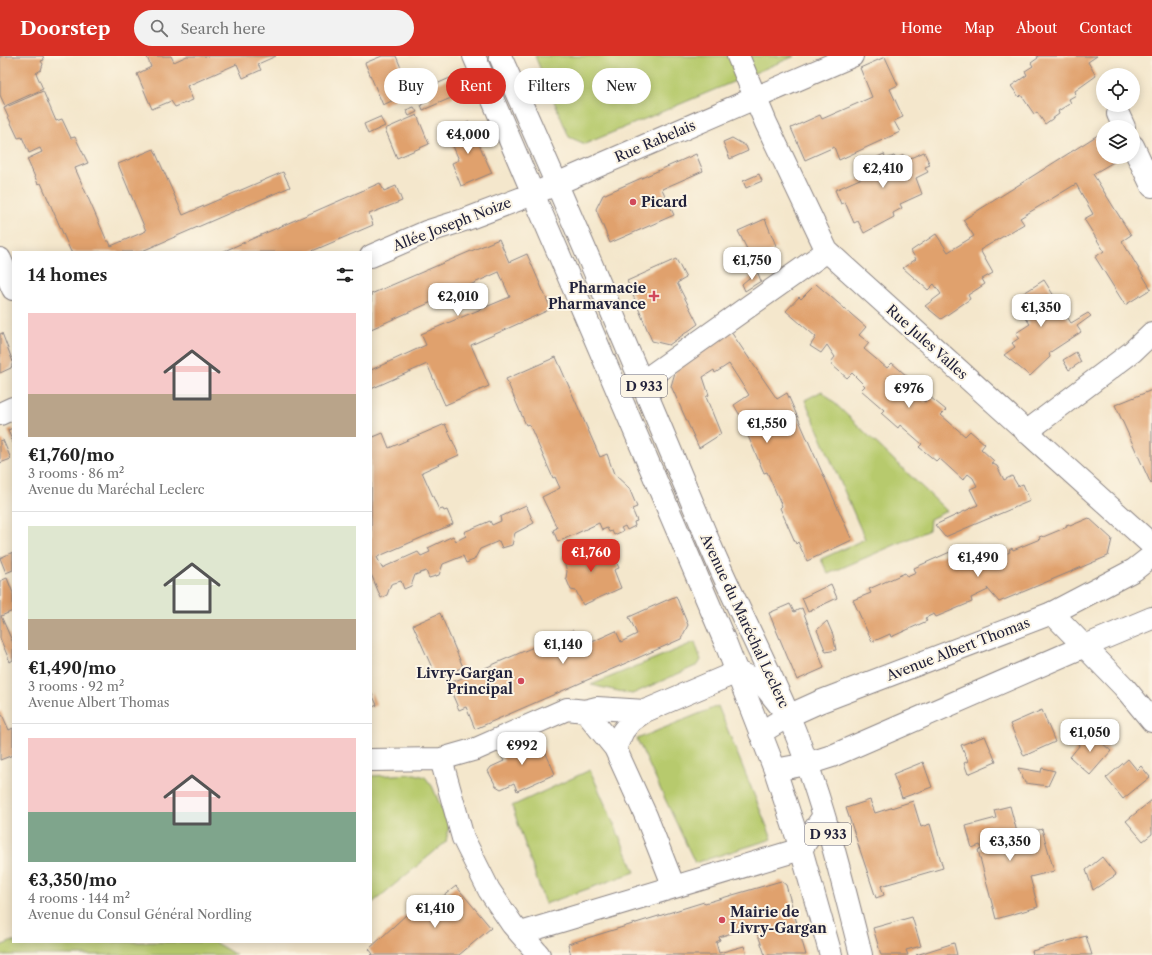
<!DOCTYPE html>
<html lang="en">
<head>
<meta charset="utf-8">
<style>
	body { margin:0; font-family:"Libre Caslon Text",serif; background:#f2f2f2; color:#222; height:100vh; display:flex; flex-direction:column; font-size:15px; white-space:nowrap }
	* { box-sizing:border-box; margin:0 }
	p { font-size:13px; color:#767676 }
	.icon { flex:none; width:22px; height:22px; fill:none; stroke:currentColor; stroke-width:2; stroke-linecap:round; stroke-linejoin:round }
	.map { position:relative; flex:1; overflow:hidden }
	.panel { position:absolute; left:12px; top:195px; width:360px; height:692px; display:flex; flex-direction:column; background:#fff; border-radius:0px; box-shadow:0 2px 10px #0003 }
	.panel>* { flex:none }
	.guide { position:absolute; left:384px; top:12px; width:380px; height:36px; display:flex; gap:8px }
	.tools { position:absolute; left:1096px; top:12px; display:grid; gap:8px }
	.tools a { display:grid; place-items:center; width:44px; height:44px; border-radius:50%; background:#fff; box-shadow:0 2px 10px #0003; font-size:20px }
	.price { position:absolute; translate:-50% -34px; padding:0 9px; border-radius:8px; background:#fff; color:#222; font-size:13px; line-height:26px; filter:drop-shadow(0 1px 2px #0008) }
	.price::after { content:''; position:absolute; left:50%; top:24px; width:12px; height:9px; margin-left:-6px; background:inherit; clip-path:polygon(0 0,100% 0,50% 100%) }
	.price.current { background:#d93025; color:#fff }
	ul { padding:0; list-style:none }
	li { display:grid; align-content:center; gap:8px; height:212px; padding:0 16px }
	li+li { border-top:1px solid #e0e0e0 }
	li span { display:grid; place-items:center; height:124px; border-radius:0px; color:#555 }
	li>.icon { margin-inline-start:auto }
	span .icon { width:72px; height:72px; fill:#fffc; stroke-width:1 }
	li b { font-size:17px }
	h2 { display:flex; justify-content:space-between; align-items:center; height:48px; padding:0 16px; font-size:17px }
	.chip { padding:0 14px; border-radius:18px; background:#fff; box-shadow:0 2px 10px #0003; font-size:14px; line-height:36px }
	.chip.current { background:#d93025; color:#fff }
	header { display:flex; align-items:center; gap:24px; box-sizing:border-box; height:56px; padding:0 20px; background:#d93025; color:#fff }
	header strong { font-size:19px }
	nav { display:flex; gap:22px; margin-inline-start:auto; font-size:14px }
	.search { width:280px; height:36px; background:#f2f2f2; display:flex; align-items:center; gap:10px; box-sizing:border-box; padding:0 14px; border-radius:22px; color:#767676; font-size:15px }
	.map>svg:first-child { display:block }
	.green { fill:#b7ca6d; stroke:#6c7654 }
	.building { fill:#e0a16d }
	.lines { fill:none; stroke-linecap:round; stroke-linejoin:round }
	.minor-casing { stroke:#8b8484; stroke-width:24 }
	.major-casing { stroke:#8b8484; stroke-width:24 }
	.minor { stroke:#fff; stroke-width:22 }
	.major { stroke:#fff; stroke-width:22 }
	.poi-dot { fill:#d1495b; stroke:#fcf5e5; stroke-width:1.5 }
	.labels { text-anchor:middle; stroke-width:4; stroke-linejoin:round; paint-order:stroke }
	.shield { fill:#fcf5e5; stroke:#63616e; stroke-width:1 }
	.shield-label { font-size:13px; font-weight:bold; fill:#22223b }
	.street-label { font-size:14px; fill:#22223b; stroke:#fcf5e5 }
	.poi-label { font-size:14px; font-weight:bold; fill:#22223b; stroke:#fcf5e5; text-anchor:start }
</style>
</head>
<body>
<header>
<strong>Doorstep</strong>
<div class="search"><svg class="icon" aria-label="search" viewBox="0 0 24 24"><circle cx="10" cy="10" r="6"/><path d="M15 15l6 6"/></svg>Search here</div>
<nav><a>Home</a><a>Map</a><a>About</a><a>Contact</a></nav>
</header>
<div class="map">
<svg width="1152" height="899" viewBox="0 0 1152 899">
	<rect width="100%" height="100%" fill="#fcf5e5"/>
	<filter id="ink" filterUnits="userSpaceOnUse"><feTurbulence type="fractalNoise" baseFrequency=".025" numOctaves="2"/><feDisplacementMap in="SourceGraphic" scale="8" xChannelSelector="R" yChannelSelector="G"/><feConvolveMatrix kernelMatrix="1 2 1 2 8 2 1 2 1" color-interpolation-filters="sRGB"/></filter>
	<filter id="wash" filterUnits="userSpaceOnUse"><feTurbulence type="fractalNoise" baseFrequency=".012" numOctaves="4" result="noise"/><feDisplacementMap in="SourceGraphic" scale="16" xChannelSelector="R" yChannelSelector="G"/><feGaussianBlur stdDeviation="0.9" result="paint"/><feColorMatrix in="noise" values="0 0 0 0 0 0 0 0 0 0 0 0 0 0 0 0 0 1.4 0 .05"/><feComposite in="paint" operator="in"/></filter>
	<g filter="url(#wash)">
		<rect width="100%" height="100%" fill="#f4e7cc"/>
		<path class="green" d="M535 0H795L585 88 569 81Z
			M822 335 947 455 930 463 929 474 828 518 821 503 865 483 805 344Z
			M695 586 701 604 698 609 632 638 591 629Z
			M718 650 772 783 695 807 637 683Z
			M590 714 635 816 545 848 512 750Z
			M415 718 425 721 432 730 449 769 446 786 371 848V720Z
			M13 885V886H214L236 899H0V890Z"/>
		<g id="blocks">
			<path class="building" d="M0 0H43L44 4 41 5 43 8 41 14 36 17 43 33 5 50 0 39Z
				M149 0H171L174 6 187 0H276L258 8 261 14 243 22 237 8 187 30 193 44 175 51 171 45 152 53 137 18 151 11 147 1Z
				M382 0H396L411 36 383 49 365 7Z
				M1037 0H1097L1088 6 1096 20 1075 35 1076 39 1069 43 1071 47 1058 55 1059 58 1045 68 1037 56 1034 58 1021 39 1019 41 1011 30 1027 19 1025 15 1033 10 1031 7 1038 2Z
				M885 1 898 29 890 33 903 61 894 65 900 76 839 104 834 91 805 104 791 72 820 59 822 63 872 41 860 12Z
				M450 22 458 39 423 54 421 49 430 44 425 33Z
				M43 35 56 65 62 63 71 82 75 81 88 107 75 112 107 185H109L111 190 146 175 118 108 154 93 183 159 283 116 290 131 140 196H71L41 127 38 128 27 103 42 96 40 92 29 97 22 81 18 82 4 52Z
				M414 51 417 56 409 60 406 54Z
				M417 59 429 88 397 102 385 73Z
				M380 61 385 70 368 78 364 68Z
				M469 66 492 117 461 130 452 107 459 104 447 76Z
				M1101 77 1103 80V101H1116L1117 104 1093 118 1131 179 1122 185 1151 233 1125 249 1095 201 1104 195 1084 163 1093 158 1076 128 1020 162 1024 168 980 194 993 217 982 223 985 228 968 239 970 243 941 263 925 250 941 238 934 228 928 234 903 212 916 203 911 195 936 178 948 196 974 180 963 164Z
				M732 82 746 90 748 95 730 103 723 86Z
				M924 96 930 109 925 111 928 116 916 122 922 138 900 148 902 152 893 157 894 161 864 177 858 165 854 167 845 146 841 148 835 134 862 122 859 115 867 111 865 107 884 98 886 103 894 100 896 103 904 99 906 104Z
				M696 98 703 115 662 133 674 159 610 187 596 153 603 139Z
				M759 118 762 125 746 132 743 125Z
				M380 127 384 135 396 130 402 145 369 158 373 169 310 196H222Z
				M765 163 777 192 752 203 738 175Z
				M499 183 509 206 527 198 551 253 471 289 489 330 445 349 427 308 371 333V314L426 289 421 278 510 241 499 216 371 273V238Z
				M676 203 686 222 677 227 698 268 669 289 652 285 627 225Z
				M757 215 761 225 745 235 742 228Z
				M1044 224 1071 267 1088 257 1091 260 1077 270 1081 276 1049 297 1050 301 1030 320 1004 299 1015 291 1012 287 1019 282 1016 277 1030 268 1013 244Z
				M816 228 866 271 859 279 869 287 864 293 887 312 892 307 907 320 902 326 925 346 930 341 946 354 941 359 965 380 970 375 985 388 981 393 994 405 991 407 997 410 1004 424 1012 420 1018 430 1023 428 1030 445 945 481 935 469 978 449 970 433 977 430 973 422 968 418 963 424 939 402 936 405 919 391 922 388 900 369 898 372 881 357 884 354 861 334 865 330 852 317 847 322 832 309 831 306 835 301 827 289 821 297 810 290 816 281 786 255 799 241 801 243Z
				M731 276 777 343 787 337 852 484 807 505 798 486 796 488 780 452 782 450 767 416 764 417 748 380 751 379 734 349 749 339 729 308 715 317 714 314 703 321 709 339 706 341 721 378 699 392 671 330 676 313Z
				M2 277 13 306 11 312 0 317V278Z
				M1076 296 1081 306 1069 314 1063 304Z
				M556 301 600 401 607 398 614 418 629 432 637 451 632 453 637 465 634 466 635 470 627 474 625 470 621 472 623 475 614 479 612 475 609 476 607 472 602 474 599 467 558 486 553 474 557 472 542 441 560 432 555 421 553 422 529 368 526 369 506 323Z
				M1152 334V427L1151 428 1115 349Z
				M445 368 459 399 422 416 439 454 443 453 444 455 447 454 453 468 377 501 382 512 418 496 421 500 430 496 428 492 453 480 456 485 466 480 464 476 490 465 492 469 501 465 500 461 526 449 534 467 515 477 512 489 502 492 499 485 480 493 474 504 466 507 463 500 443 508 439 519 429 522 426 515 415 519 411 530 404 533 401 525 391 528 387 539 381 542 371 518V382L383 377 389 392Z
				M13 372V387L8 374Z
				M3 384 11 403 0 407V385Z
				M1089 462 1112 483 1108 500 999 546 987 532 988 534 971 542 972 546 936 561 934 558 925 562 927 565 891 581 890 578 872 586 853 544 871 537 869 533 905 517 907 521 916 517 914 512 950 496 951 499 958 496 961 499 979 491 986 506 1010 496 1009 494 1012 492 1013 494 1040 483 1039 481 1042 480 1043 481 1067 471 1066 469 1069 468 1070 470Z
				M600 484 609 503 614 501 619 512 614 514 621 532 583 549 576 535 571 534 566 522 567 515 562 501Z
				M13 496V514L6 517 0 502Z
				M7 522 13 537V555L1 560 13 587V604L10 606 0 582V525Z
				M831 528 837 542 808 556 802 542Z
				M676 540 688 569 681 583 475 673 466 651 459 654 448 628 573 574 581 591 616 575 621 586 637 578 629 561Z
				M790 548 794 556 802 552 824 612 797 624 769 557Z
				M440 557 463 611 437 623 413 569Z
				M827 565 833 579 836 594 826 596 817 574Z
				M371 636 377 649 371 652Z
				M0 654 9 674 13 672V699L0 704Z
				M1042 654 1055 686 1024 700 1010 668Z
				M1088 677 1089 678 1091 677 1111 695 1090 719 1070 701 1079 690 1078 687Z
				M538 679 555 718 517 735 514 727 501 733 496 730 488 715 491 711 504 705 500 697Z
				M985 680 996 706 968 718 964 707 968 705 961 689Z
				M1128 703 1137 714 1141 710 1150 721 1123 743 1106 722Z
				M923 706 932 731 902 742 893 718Z
				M1018 712 1041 716 1042 712 1055 715 1048 730 1025 727Z
				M870 744 875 757 913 745 921 771 930 768 943 812 881 830 884 839 876 842 846 752Z
				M1152 744V778L1143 785 1126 765Z
				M1010 750 1018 780 1042 773 1054 815 1030 821 1038 851 996 863 978 794 982 793 980 789 972 792 966 770 996 762 994 754Z
				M1102 801 1116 819 1093 834 1086 814Z
				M781 825 786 829 806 899H765L756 873 753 874 751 871 719 881 720 884 716 886 719 897 744 890 747 899H571L568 888 704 846 705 847Z
				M456 830 491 872 459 899H371L373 898 369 893 407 858 416 854 433 840 437 845Z
				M912 861 921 890 906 894 908 899H881L873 872Z
				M1086 880 1092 899H1033L1032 895Z
				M954 887 957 899H916Z"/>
		</g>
	</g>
	<g filter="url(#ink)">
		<use href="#blocks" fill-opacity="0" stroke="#8b8484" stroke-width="1"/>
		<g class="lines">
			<g class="minor-casing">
				<path id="minor" d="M738 0 766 67 827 195 1152 489
					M1118 58 1124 71
					M1133 90 1152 130
					M371 200 426 176 467 163 533 138 852 0
					M0 203 13 233
					M642 326 827 195
					M0 358 13 352
					M1026 376 1132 296 1152 277
					M1052 557 1134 514 1152 500
					M1085 590 1152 562
					M585 655 615 692
					M441 703 463 782 489 834 512 868 539 899
					M371 704 441 703 476 693 567 653 585 655 597 652 645 655
					M674 831 646 760 615 692 623 675 631 665 645 655 737 616 761 626 781 651
					M521 877 801 793 823 761"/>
			</g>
			<g class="major-casing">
				<path id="major" d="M474 0 726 588 775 714 801 793 831 899
					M500 0C572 160 640 322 708 484 733 544 764 601 789 661 821 737 841 819 861 899
					M760 677 788 660 819 646 1052 557 1124 631 1152 665
					M775 714 807 708 832 700 1085 590"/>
			</g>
			<use href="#minor" class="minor"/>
			<use href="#major" class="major"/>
		</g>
	</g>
	<g class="poi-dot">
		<circle cx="633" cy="146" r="4"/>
		<path d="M652 234h4v4h4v4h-4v4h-4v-4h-4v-4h4z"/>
		<circle cx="521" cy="625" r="4"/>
		<circle cx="722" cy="864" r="4"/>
	</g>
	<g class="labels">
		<g class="shield">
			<rect x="621" y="319" width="46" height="22" rx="3"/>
			<rect x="805" y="767" width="46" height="22" rx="3"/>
		</g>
		<g class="shield-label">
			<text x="644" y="335">D 933</text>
			<text x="828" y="783">D 933</text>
		</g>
		<g class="street-label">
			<text transform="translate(655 85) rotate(-23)" y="5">Rue Rabelais</text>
			<text transform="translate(452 168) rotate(-21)" y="5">Allée Joseph Noize</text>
			<text transform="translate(927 286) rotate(42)" y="5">Rue Jules Valles</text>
			<text transform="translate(745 565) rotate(65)" y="5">Avenue du Maréchal Leclerc</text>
			<text transform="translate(958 593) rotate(-21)" y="5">Avenue Albert Thomas</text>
		</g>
		<g class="poi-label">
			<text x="641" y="151">Picard</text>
			<text x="646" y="237" text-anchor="end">Pharmacie<tspan x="646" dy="16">Pharmavance</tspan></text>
			<text x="513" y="622" text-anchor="end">Livry-Gargan<tspan x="513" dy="16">Principal</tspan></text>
			<text x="730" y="861">Mairie de<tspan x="730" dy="16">Livry-Gargan</tspan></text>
		</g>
	</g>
</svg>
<div class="tools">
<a><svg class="icon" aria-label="locate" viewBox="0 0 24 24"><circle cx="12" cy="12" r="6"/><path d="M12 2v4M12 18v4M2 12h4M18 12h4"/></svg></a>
<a><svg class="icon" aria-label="layers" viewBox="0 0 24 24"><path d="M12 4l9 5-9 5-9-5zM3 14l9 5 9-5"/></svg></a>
</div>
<b class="price" style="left:468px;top:99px">€4,000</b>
<b class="price" style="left:883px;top:133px">€2,410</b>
<b class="price" style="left:752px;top:225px">€1,750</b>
<b class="price" style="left:458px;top:261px">€2,010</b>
<b class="price" style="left:1041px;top:272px">€1,350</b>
<b class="price" style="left:909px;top:353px">€976</b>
<b class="price" style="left:767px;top:388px">€1,550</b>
<b class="price current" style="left:591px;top:517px">€1,760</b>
<b class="price" style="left:978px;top:522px">€1,490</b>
<b class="price" style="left:563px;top:609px">€1,140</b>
<b class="price" style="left:1090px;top:697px">€1,050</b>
<b class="price" style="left:522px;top:710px">€992</b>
<b class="price" style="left:1010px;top:806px">€3,350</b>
<b class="price" style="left:435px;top:873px">€1,410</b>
<div class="guide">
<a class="chip">Buy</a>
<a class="chip current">Rent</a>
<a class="chip">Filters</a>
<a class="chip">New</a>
</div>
<section class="panel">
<h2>14 homes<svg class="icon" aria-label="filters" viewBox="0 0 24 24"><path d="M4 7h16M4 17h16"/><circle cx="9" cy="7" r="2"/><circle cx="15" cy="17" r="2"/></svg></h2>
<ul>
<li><span style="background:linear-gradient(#f6c9c9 65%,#b9a48a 0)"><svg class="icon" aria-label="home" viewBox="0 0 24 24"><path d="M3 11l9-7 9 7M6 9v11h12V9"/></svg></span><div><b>€1,760/mo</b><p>3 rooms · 86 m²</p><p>Avenue du Maréchal Leclerc</p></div></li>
<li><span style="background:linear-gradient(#dfe7d0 75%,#b9a48a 0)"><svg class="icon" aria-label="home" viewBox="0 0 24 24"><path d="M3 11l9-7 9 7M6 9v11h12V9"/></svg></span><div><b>€1,490/mo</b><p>3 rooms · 92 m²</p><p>Avenue Albert Thomas</p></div></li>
<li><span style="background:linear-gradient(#f6c9c9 60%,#7fa58c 0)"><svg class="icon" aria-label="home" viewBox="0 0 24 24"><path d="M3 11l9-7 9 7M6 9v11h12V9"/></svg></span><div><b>€3,350/mo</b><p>4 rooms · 144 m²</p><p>Avenue du Consul Général Nordling</p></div></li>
</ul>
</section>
</div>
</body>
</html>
